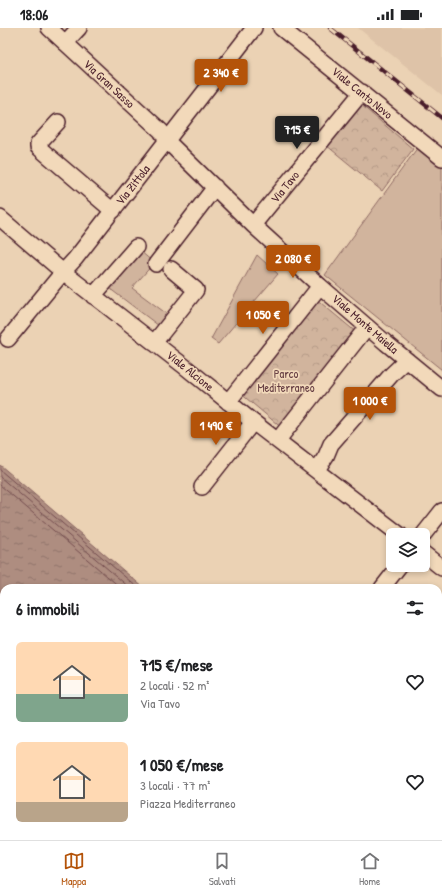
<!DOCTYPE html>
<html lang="it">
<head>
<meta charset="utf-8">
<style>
	body { margin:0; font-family:"Patrick Hand",sans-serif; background:#f6f6f6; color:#202124; height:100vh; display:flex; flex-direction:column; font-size:15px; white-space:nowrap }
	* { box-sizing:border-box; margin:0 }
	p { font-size:13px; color:#757577 }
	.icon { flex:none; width:22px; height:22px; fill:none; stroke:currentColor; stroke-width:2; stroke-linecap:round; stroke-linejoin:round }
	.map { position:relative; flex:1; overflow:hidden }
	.panel { position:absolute; left:0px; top:556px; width:442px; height:256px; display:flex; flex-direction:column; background:#fff; border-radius:12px 12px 0 0; box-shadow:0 2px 6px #0003 }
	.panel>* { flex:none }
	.fabs { position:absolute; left:386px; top:500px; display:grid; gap:8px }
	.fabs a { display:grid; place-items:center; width:44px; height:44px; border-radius:6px; background:#fff; box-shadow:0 2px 6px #0003; font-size:20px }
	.price { position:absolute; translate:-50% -34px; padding:0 9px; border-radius:4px; background:#b45309; color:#fff; font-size:13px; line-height:26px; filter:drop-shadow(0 1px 2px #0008) }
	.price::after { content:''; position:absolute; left:50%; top:24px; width:12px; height:9px; margin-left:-6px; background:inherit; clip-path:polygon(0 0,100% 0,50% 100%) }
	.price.current { background:#222; color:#fff }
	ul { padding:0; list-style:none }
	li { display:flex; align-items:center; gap:12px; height:100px; padding:0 16px }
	li span { display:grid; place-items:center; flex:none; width:112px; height:80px; border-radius:6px; color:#555 }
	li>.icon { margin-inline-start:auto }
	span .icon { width:48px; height:48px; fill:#fffc; stroke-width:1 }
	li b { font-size:17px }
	h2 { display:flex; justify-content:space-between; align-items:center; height:48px; padding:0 16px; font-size:17px }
	.status { display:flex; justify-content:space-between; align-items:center; height:28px; padding:0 20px; background:#fff; direction:ltr }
	.status svg { height:11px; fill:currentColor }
	.tabs { display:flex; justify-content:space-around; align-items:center; height:56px; border-top:1px solid #e0e0e0; background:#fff; font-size:11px; color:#757577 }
	.tabs a { display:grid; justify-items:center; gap:2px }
	.tabs .current { color:#b45309 }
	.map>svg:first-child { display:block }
	.built { fill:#dec3a8 }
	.green { fill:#d1b49d; stroke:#8e6a64 }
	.park { fill:url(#park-crowns); stroke:#8e6a64 }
	.water { fill:url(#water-ripples); stroke:#86615e }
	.pier { fill:#ebd2b4 }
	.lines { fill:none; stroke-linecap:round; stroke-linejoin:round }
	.shore { stroke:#724b4d; stroke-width:1 }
	.minor-casing { stroke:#4a1f2b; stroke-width:18 }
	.minor { stroke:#f2d9ba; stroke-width:15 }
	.rail-casing { stroke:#4a1f2b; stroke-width:4.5 }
	.rail { stroke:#f2d9ba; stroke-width:3; stroke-dasharray:9; stroke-linecap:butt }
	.labels { text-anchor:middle; stroke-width:3.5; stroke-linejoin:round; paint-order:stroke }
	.street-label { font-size:12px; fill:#4a1f2b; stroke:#f2d9ba }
	.park-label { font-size:12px; fill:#653d42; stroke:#f2d9ba }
</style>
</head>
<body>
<div class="status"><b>18:06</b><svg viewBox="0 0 49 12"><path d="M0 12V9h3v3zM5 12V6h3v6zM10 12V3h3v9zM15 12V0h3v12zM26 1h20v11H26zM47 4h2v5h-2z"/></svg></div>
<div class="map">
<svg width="442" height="812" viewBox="0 0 442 812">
	<defs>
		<pattern id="park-crowns" width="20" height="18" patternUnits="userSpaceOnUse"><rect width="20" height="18" fill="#d1b49d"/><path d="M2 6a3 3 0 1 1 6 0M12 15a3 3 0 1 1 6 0" fill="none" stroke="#b59a87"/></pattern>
		<pattern id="water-ripples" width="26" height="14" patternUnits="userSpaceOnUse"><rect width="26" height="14" fill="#ae8d80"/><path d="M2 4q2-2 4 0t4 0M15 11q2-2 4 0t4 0" fill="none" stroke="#907369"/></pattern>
	</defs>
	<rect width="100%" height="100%" fill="#ebd2b4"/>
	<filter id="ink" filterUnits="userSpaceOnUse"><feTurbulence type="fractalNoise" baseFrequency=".025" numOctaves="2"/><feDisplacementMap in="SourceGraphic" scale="8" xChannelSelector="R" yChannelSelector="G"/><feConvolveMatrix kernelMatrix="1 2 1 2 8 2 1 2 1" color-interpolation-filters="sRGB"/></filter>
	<g filter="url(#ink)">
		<path class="built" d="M358 0H442V67Z"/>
		<path class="green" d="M418 119 442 138V342L325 247Z
			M139 222 154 235 132 260 171 289 163 301 105 257Z
			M257 227 278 246 218 316 211 311Z"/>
		<path class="park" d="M360 76 413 121 382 163 326 117Z
			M315 270 357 305 283 401 240 365Z"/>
		<path class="water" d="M0 437 144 560H4V808H438V798L442 801V812H0Z"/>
		<path class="pier" d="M0 617 4 621V644L0 639Z
			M232 808H249L252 812H235Z"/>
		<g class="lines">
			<path class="shore" d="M0 442 138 560
				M0 449 130 560
				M0 457 121 560"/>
			<g class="minor-casing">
				<path id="minor" d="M49 0 161 103 167 113 253 197 320 258 386 315 442 361
					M281 0 442 130
					M65 15 79 0
					M58 94 38 116V119L113 183
					M0 190 63 244 184 338 253 394 400 507
					M253 197 362 64
					M156 236 215 159
					M93 268 136 219
					M8 311 63 244 75 231 254 0
					M154 315 196 262 171 241
					M228 374 320 258
					M278 412 367 299
					M317 442 326 428 331 416 392 346 407 332
					M202 459 253 394
					M423 507 442 483
					M423 525 442 540
					M382 560 400 537"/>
			</g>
			<use href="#minor" class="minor"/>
			<g class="rail-casing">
				<path id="rail" d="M330 0 442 90"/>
			</g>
			<use href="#rail" class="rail"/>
		</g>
	</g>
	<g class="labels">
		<g class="street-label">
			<text transform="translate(109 56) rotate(43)" y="4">Via Gran Sasso</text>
			<text transform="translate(362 65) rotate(39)" y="4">Viale Canto Novo</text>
			<text transform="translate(133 157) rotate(-52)" y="4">Via Zittola</text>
			<text transform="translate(285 159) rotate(-51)" y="4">Via Tavo</text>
			<text transform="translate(365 296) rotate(41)" y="4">Viale Monte Maiella</text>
			<text transform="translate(190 343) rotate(39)" y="4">Viale Alcione</text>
		</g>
		<g class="park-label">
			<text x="286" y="350">Parco<tspan x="286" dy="14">Mediterraneo</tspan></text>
		</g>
	</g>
</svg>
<div class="fabs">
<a><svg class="icon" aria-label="layers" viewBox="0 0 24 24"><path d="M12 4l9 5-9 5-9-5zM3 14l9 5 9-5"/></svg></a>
</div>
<b class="price" style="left:221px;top:65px">2 340 €</b>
<b class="price current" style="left:297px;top:122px">715 €</b>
<b class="price" style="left:293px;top:251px">2 080 €</b>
<b class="price" style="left:263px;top:307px">1 050 €</b>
<b class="price" style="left:370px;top:393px">1 000 €</b>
<b class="price" style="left:216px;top:418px">1 490 €</b>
<section class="panel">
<h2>6 immobili<svg class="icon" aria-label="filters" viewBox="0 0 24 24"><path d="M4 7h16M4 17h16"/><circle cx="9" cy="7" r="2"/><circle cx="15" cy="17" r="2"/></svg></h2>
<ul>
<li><span style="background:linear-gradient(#ffd9b3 65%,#7fa58c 0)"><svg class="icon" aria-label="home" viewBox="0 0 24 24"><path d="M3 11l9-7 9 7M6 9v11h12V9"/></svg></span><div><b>715 €/mese</b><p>2 locali · 52 m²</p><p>Via Tavo</p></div><svg class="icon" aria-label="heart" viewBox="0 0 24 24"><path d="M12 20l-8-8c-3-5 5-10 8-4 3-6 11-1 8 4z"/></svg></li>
<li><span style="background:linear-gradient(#ffd9b3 75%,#b9a48a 0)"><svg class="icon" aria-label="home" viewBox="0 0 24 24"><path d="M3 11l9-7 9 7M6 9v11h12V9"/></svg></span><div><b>1 050 €/mese</b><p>3 locali · 77 m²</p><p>Piazza Mediterraneo</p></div><svg class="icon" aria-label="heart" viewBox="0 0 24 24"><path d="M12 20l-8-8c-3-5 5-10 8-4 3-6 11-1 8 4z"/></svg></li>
</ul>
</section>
</div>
<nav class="tabs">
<a class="current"><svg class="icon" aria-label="map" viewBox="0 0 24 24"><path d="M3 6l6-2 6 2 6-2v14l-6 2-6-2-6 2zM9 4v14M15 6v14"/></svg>Mappa</a>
<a><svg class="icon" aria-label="saved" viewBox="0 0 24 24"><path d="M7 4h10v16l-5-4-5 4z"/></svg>Salvati</a>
<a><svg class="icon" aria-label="home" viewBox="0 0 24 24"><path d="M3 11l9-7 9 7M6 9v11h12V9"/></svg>Home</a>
</nav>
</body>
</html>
